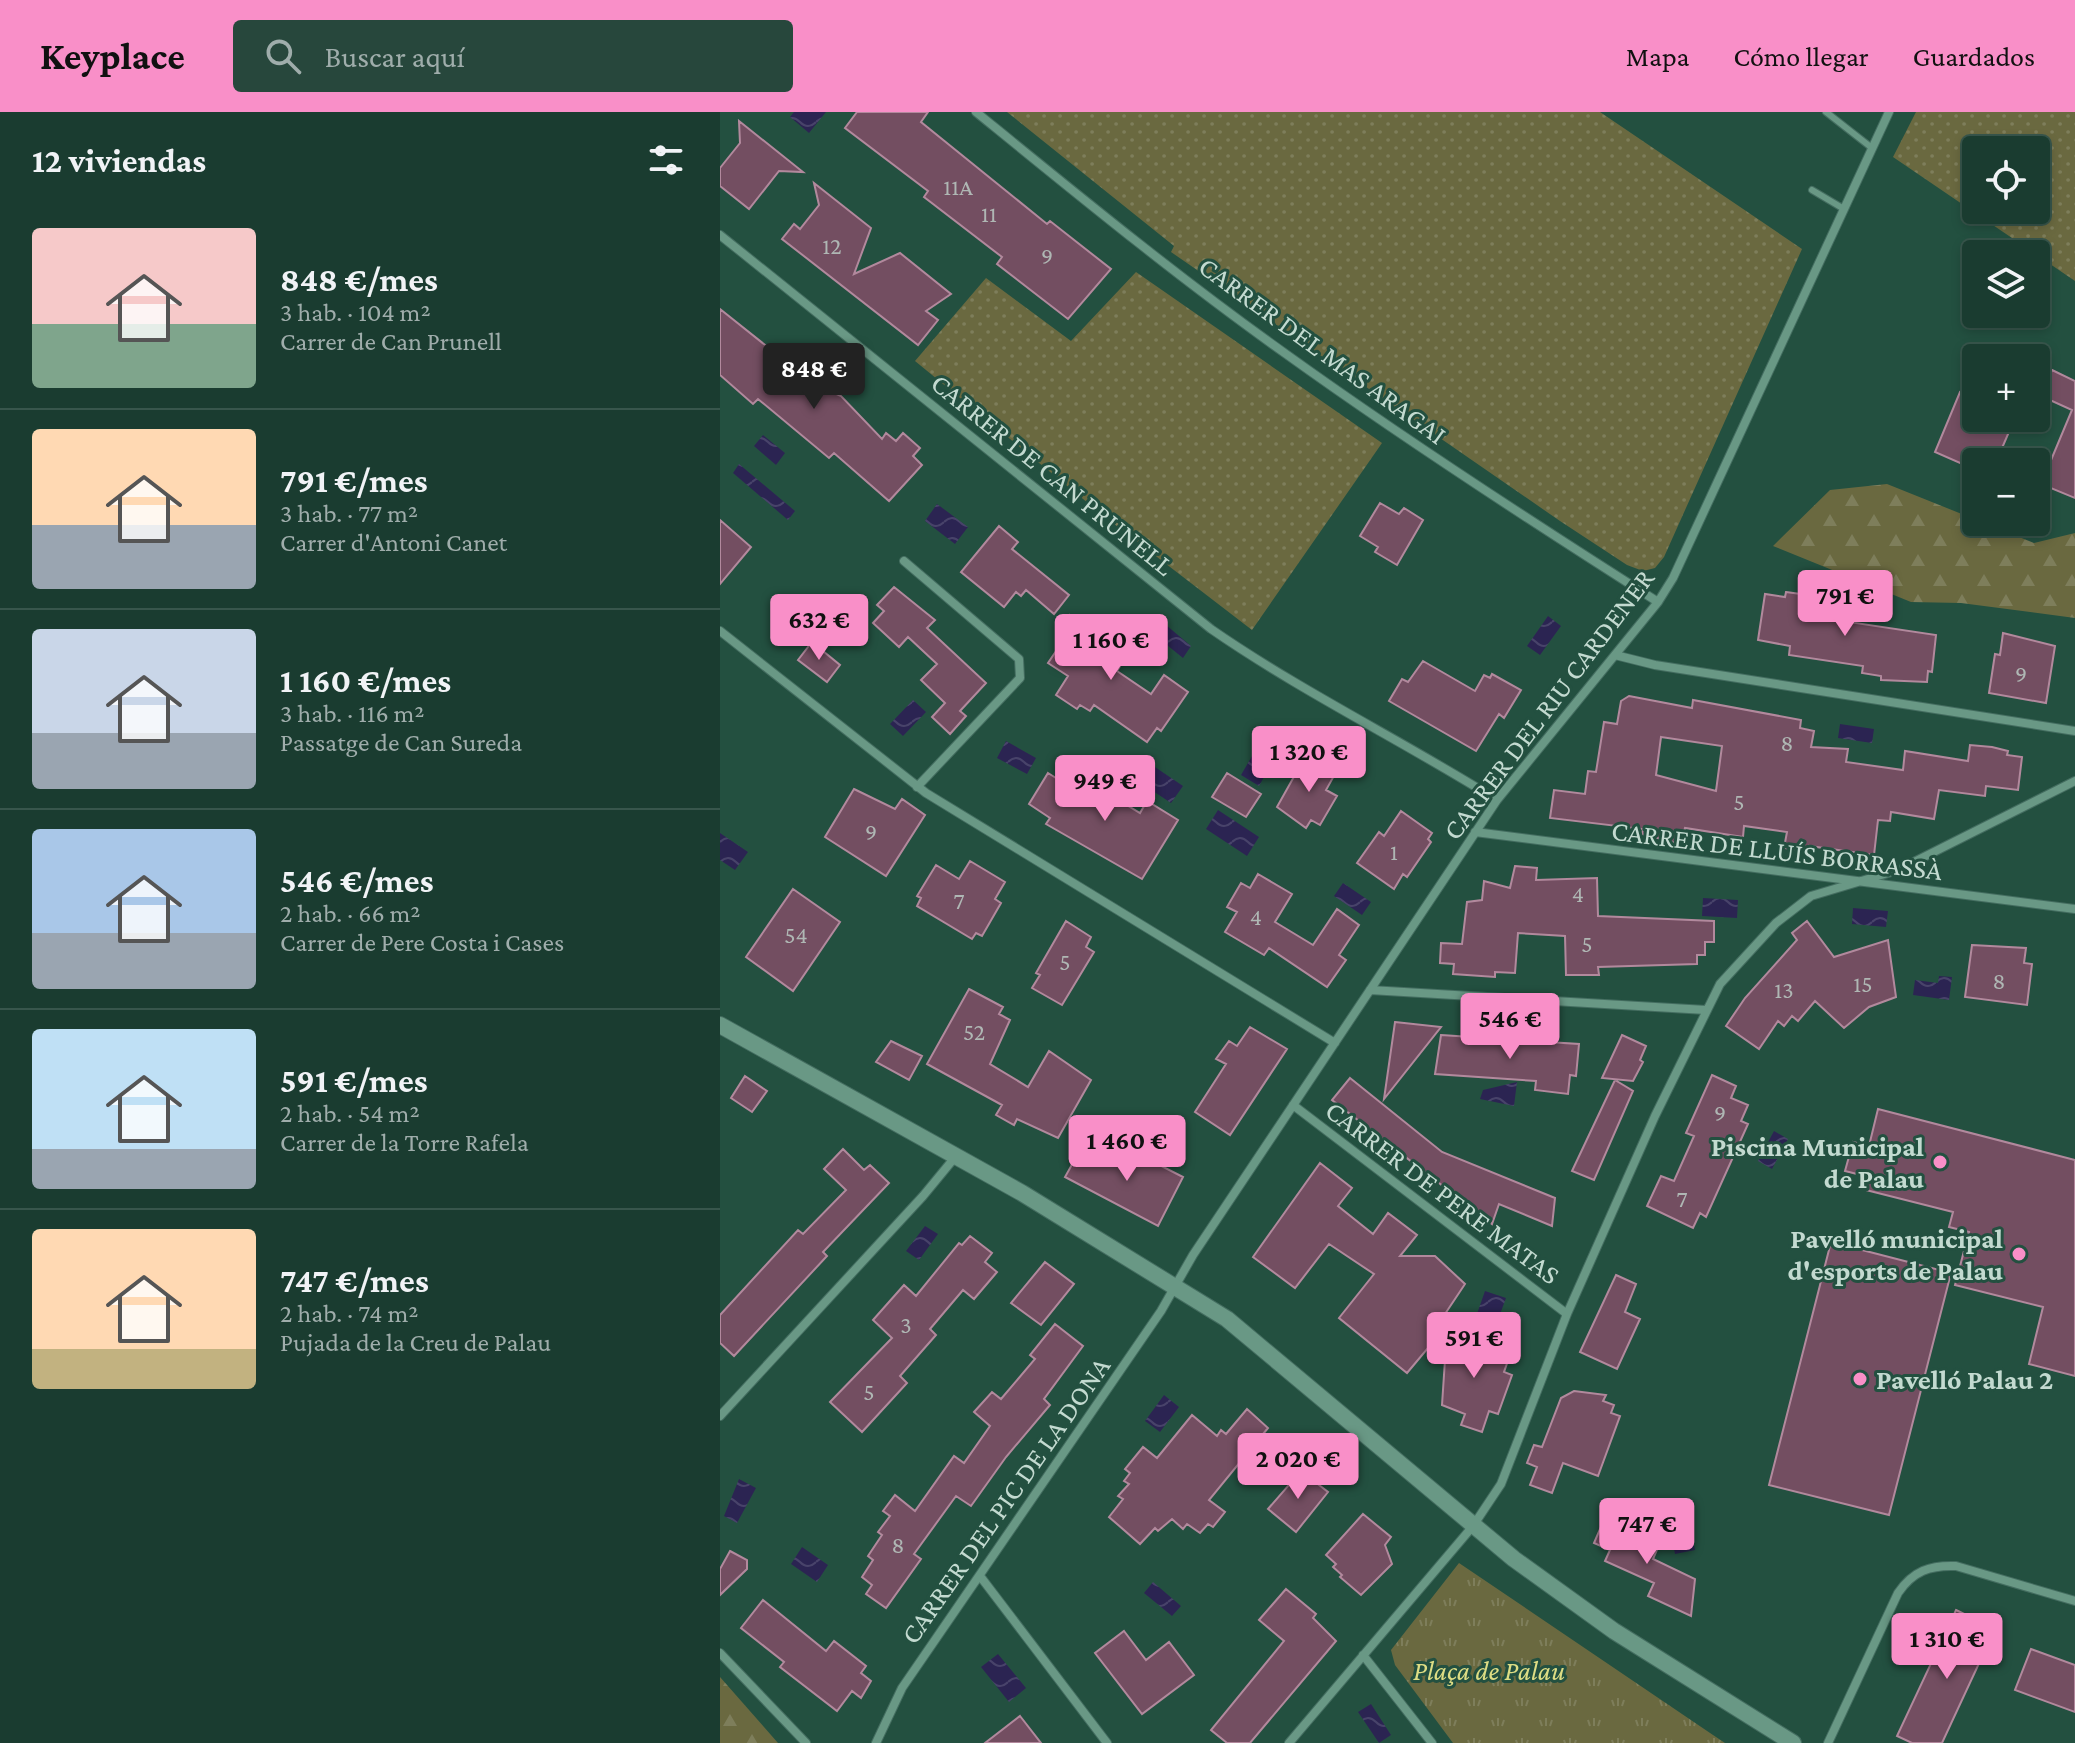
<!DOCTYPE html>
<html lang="es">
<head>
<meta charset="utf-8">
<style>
	body { margin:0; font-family:"Crimson Pro",serif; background:#27473c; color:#f1f3f6; height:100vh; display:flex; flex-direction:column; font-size:30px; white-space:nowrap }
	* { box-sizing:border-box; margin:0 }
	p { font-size:26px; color:#9fadab }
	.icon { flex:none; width:44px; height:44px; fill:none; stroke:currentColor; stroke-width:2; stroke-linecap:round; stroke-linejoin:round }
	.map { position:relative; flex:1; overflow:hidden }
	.panel { display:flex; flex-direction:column; background:#1a3c30; width:720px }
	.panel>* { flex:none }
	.tools { position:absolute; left:1242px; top:24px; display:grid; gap:16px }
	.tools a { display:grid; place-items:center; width:88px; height:88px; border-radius:8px; background:#1a3c30; box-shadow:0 4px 12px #0003,0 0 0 2px #38564c; font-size:40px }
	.price { position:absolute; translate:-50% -68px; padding:0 18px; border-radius:8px; background:#f98fc8; color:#111; font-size:26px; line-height:52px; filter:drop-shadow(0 2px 4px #0008) }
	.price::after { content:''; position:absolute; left:50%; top:48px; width:24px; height:18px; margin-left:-12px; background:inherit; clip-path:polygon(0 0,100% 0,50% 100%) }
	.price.selected { background:#222; color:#fff }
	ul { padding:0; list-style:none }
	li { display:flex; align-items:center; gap:24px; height:200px; padding:0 32px }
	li+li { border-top:2px solid #38564c }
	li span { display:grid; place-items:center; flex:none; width:224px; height:160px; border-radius:8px; color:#555 }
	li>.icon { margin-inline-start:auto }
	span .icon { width:96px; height:96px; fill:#fffc; stroke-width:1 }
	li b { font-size:34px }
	h2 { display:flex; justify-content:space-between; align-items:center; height:96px; padding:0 32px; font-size:34px }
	header { display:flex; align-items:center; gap:48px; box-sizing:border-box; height:112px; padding:0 40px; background:#f98fc8; color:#111 }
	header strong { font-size:38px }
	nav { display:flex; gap:44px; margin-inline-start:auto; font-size:28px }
	.search { width:560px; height:72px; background:#27473c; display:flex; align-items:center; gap:20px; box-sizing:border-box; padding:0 28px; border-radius:8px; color:#9fadab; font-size:30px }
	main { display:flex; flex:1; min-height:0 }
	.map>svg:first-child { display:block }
	.grass { fill:url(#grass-dots); fill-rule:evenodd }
	.forest { fill:url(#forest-firs) }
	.park { fill:url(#park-tufts) }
	.water { fill:url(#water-waves) }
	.building { fill:#734e61; stroke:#b2899d; stroke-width:2; fill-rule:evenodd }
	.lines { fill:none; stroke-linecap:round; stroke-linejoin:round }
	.lane-casing { stroke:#446d60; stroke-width:8 }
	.street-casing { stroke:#446d60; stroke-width:10 }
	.secondary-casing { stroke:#446d60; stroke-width:18 }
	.lane { stroke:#699885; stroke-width:6 }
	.street { stroke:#699885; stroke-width:8 }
	.secondary { stroke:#699885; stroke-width:16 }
	.poi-dot { fill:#f98fc8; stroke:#235040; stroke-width:3 }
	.labels { text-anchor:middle; stroke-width:6; stroke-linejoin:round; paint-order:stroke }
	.number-label { font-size:24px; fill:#afb7b4 }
	.street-label { font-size:28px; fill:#c3dad0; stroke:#235040 }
	.poi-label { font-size:28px; font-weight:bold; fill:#c3dad0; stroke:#235040; text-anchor:end }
	.park-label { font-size:28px; font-style:italic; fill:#dedd84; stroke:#235040 }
</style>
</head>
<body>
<header>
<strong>Keyplace</strong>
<div class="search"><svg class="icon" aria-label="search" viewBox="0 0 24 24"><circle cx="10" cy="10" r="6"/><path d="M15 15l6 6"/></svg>Buscar aquí</div>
<nav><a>Mapa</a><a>Cómo llegar</a><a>Guardados</a></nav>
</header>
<main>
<section class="panel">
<h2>12 viviendas<svg class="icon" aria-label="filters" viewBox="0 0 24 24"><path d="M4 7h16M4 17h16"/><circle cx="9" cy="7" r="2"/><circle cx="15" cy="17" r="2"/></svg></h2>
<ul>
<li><span style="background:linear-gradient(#f6c9c9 60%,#7fa58c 0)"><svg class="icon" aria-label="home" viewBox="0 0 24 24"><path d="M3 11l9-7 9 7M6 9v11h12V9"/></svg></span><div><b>848 €/mes</b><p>3 hab. · 104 m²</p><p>Carrer de Can Prunell</p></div></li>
<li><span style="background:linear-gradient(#ffd9b3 60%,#9aa5b1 0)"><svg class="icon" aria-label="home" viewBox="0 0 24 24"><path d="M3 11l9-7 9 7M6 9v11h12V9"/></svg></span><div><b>791 €/mes</b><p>3 hab. · 77 m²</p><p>Carrer d'Antoni Canet</p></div></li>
<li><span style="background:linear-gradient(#c9d6e8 65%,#9aa5b1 0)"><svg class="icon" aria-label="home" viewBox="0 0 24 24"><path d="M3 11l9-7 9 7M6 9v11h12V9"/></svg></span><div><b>1 160 €/mes</b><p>3 hab. · 116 m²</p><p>Passatge de Can Sureda</p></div></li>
<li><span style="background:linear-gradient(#a9c7e8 65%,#9aa5b1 0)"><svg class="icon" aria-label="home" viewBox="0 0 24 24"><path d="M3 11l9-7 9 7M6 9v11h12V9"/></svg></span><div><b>546 €/mes</b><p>2 hab. · 66 m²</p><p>Carrer de Pere Costa i Cases</p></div></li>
<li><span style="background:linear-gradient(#bfe0f5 75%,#9aa5b1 0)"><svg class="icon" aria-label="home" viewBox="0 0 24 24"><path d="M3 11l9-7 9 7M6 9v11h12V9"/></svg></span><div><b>591 €/mes</b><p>2 hab. · 54 m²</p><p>Carrer de la Torre Rafela</p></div></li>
<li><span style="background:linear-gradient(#ffd9b3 75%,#c2b280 0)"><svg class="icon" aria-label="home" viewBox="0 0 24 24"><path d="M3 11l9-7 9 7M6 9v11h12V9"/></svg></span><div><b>747 €/mes</b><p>2 hab. · 74 m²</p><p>Pujada de la Creu de Palau</p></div></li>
</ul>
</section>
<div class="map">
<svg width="1355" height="1631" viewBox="0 0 1355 1631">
	<defs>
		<pattern id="grass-dots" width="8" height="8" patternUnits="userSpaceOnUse" patternTransform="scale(2)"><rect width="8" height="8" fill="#6a6940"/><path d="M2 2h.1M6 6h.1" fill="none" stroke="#7e7e5b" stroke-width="1.8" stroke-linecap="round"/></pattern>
		<pattern id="forest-firs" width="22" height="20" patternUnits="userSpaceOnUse" patternTransform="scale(2)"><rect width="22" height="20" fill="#6a6940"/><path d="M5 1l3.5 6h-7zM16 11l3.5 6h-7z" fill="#7e7e5b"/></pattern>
		<pattern id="park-tufts" width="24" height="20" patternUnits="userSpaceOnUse" patternTransform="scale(2)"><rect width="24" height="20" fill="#6a6940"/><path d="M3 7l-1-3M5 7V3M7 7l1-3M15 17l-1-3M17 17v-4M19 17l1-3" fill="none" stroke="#7e7e5b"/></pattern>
		<pattern id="water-waves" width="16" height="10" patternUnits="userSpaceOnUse" patternTransform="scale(2)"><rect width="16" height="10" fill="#2b2452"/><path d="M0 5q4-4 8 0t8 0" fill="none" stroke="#48436a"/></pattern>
	</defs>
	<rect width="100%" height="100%" fill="#235040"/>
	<path class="grass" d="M287 0H880L1082 137 944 445 935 456 923 459 907 453 840 409 451 140 454 134Z
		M1196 0H1355V169L1173 45ZM1316 38V98H1256V38Z
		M416 160 662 331 532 518 385 405 195 249 266 166 351 229Z"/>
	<path class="forest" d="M1167 372 1314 431 1355 421V506L1241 491 1191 490 1053 434 1110 378Z
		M0 1565 58 1631H0Z"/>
	<path class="park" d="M739 1451 993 1623 1005 1631H733L675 1553 671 1538Z"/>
	<path class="water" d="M74 0H106L89 21 70 5Z
		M43 323 65 341 56 353 34 334Z
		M19 352 75 399 68 408 13 361Z
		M217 392 248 415 235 432 205 409Z
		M828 504 841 514 820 543 807 534Z
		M446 513 471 534 463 546 437 525Z
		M193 588 206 600 183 624 170 612Z
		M1120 612 1154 617 1152 631 1118 626Z
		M286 629 316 646 307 662 277 646Z
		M539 632 557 642 539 674 521 663Z
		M432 653 463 674 451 691 421 671Z
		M498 698 539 725 527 744 486 717Z
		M0 721 28 740 15 758 0 748Z
		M623 771 651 790 642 803 614 784Z
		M983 786 1018 788 1017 806 982 804Z
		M1133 796 1168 799 1166 815 1132 812Z
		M1219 864 1232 865 1229 888 1193 883 1195 868 1218 871Z
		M797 970 794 994 760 987 763 978Z
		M1054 1019 1068 1027 1052 1057 1038 1049Z
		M205 1114 218 1122 199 1148 186 1139Z
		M765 1179 786 1186 772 1224 752 1216Z
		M444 1283 459 1295 440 1320 425 1309Z
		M19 1367 36 1376 17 1411 4 1404Z
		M967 1401 975 1438 955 1442 948 1405Z
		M82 1435 108 1453 97 1470 71 1452Z
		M433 1470 461 1494 452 1504 424 1481Z
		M278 1542 306 1576 289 1590 261 1555Z
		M651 1592 671 1623 659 1631 638 1600Z"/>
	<path class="building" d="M137 0H208L201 10 327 112 330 109 391 157 348 207 277 152 282 145 204 85 208 79 125 16Z
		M19 9 83 60 59 59 29 97 0 74V56L20 31Z
		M94 71 151 116 134 162 180 141 231 182 206 199 218 208 198 233 62 127 74 112 80 117 99 93Z
		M0 197 94 272 121 284 162 327 166 321 176 329 183 321 200 336 193 344 202 353 169 389 114 341 109 346 38 287 33 292 0 263Z
		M1332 258 1355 269V386L1321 372 1352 298 1321 284Z
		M1240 280 1256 286V306H1295L1276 350H1256V358L1215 340Z
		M660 391 679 402 684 396 703 408 677 453 655 440 658 435 640 424Z
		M0 408 31 435 0 472Z
		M279 414 298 430 292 437 349 483 334 502 306 478 301 484 296 480 284 495 241 460Z
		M174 475 215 508 207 516 266 571 240 599 246 604 230 622 212 605 225 591 201 568 217 552 188 525 179 535 153 511 164 499 157 493Z
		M1066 480 1125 488 1122 509 1216 523 1212 560 1208 559 1207 570 1161 568V564L1142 561 1143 554 1069 543 1070 534 1038 528 1045 482 1065 485Z
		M350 503 386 527 389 523 410 538 397 559 431 582 444 563 468 580 441 619 437 616 427 630 374 593 370 599 360 593 357 597 336 583 348 564 328 551 347 523 340 519Z
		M1283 521 1335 534 1326 591 1269 581 1275 542 1280 543Z
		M92 530 120 553 107 570 78 548Z
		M703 549 755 579 764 563 770 566 772 562 801 578 784 606 779 602 756 639 669 589 682 567 688 570Z
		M909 584 972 596 973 588 1081 608 1080 616 1094 619 1091 635 1128 637 1126 650 1183 658 1185 639 1248 649 1250 633 1272 635 1288 639 1287 643 1302 645 1298 678 1266 674 1265 684 1219 678 1214 707 1171 700 1170 709 1158 708 1154 743 1089 734V739L1064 736 1067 720 1024 714 1023 725 965 716 961 732 922 722 923 717 830 706 834 678 865 682 868 659 876 660 884 610 897 612 901 589ZM941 625 1002 634 996 679 936 663Z
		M585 645 615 662 606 678 617 684 600 713 591 708 586 716 557 695Z
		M328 661 357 679 364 667 420 701 427 689 458 708 422 767 326 712 330 706 309 692Z
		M507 661 541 682 526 705 492 685Z
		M134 677 175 697 182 687 205 703 166 764 105 725Z
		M681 699 712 721 708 727 711 730 687 765 683 762 674 777 637 751 659 720 664 724Z
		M250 749 285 770 275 787 281 791 262 824 256 821 252 827 197 794 201 786 197 784 216 753 239 767Z
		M795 754 817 756 816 768 877 766 878 804 994 809V830H985V843H977V852L878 855 879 863H846L845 824 798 821 795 861 775 860V865L733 862 734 852 720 851 721 831 742 832 747 790 762 788 764 769 790 776Z
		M538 762 572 782 555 810 593 833 617 797 639 813 619 843 626 848 607 875 549 836 544 843 505 820 517 800 507 795 521 771 530 776Z
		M73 777 120 810 73 879 26 845Z
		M346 809 371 825 366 835 374 840 342 893 312 876 320 863 316 861Z
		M1087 809 1114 845 1168 828 1176 885 1149 895 1124 916 1095 889 1078 909 1072 904 1064 914 1058 909 1039 937 1006 914 1025 886 1077 828 1072 821Z
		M1252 833 1306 836 1304 851 1312 852 1307 893 1245 885Z
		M249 877 283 895 279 902 290 908 270 952 308 975 329 939 371 968 338 1026 297 1007 294 1013 276 1003 282 993 207 952Z
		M675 910 721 915 664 987Z
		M530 915 567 937 510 1023 475 1000 506 952 496 947 509 929 517 934Z
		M721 923 859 932 856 964 850 963 848 982 815 978 816 969 715 962Z
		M902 923 926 934 920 948 923 950 913 969 882 966Z
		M171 929 202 944 189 968 156 950Z
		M992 963 1016 974 1011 986 1028 993 1021 1009 1028 1012 986 1105 980 1101 973 1116 927 1094 941 1064 954 1069 974 1024 966 1021Z
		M25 964 47 979 32 1000 11 986Z
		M630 966 722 1040 835 1086 832 1114 779 1092 772 1112 612 988Z
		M895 968 913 979 874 1068 852 1059Z
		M1158 997 1355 1048V1264L1309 1252 1323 1195 1235 1173 1249 1120 1229 1115 1233 1100 1138 1076 1141 1063 1125 1059 1133 1030 1149 1034Z
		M364 1031 412 1057 420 1043 463 1065 438 1114 345 1065Z
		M123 1037 144 1058 150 1053 169 1071 103 1140 107 1144 14 1244 0 1231V1203L78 1118 83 1122 126 1078 104 1057Z
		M600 1051 632 1076 618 1094 653 1122 668 1101 697 1123 680 1144H715L745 1172 717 1214 724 1217 687 1261 619 1206 654 1162 609 1132 575 1176 533 1145Z
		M250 1124 272 1141 265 1150 277 1160 254 1187 243 1178 210 1217 216 1223 180 1264 187 1271 142 1320 110 1290 172 1226 153 1208 184 1173 196 1184 239 1131 242 1133Z
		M1111 1130 1231 1161 1169 1403 1049 1373Z
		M325 1150 354 1172 321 1213 291 1191Z
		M896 1163 916 1172 905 1200 920 1207 897 1257 860 1240Z
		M335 1212 363 1234 324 1287 330 1293 286 1345 251 1394 236 1384 194 1442 201 1447 166 1496 146 1482 152 1473 142 1465 153 1448 148 1444 162 1423 158 1420 170 1404 163 1399 175 1383 195 1399 234 1344 244 1351 270 1314 254 1300 272 1280 281 1287 315 1247 310 1243Z
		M727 1218 790 1243 784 1260 792 1263 778 1302 769 1299 762 1320 741 1313 745 1302 722 1293Z
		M854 1279 886 1283 883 1289 894 1293 891 1301 900 1304 878 1364 843 1351 832 1381 810 1373 817 1355 807 1351 814 1333 822 1335 841 1286Z
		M527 1297 548 1316 489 1388 505 1400 493 1415 488 1412 480 1421 467 1412 463 1417 452 1407 438 1419 435 1416 420 1432 389 1405 403 1387 398 1384 409 1372 404 1369 410 1361 405 1357 423 1335 437 1346 472 1303 497 1324 501 1318 506 1322Z
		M581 1359 608 1380 576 1420 548 1397Z
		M643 1402 671 1425 665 1433 672 1452 641 1483 620 1465 622 1463 613 1455 616 1452 606 1443Z
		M884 1408 939 1433 933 1447 975 1467 971 1504 928 1484 934 1471 885 1449 890 1438 874 1431Z
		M10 1439 27 1448V1457L0 1483V1457Z
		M566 1477 596 1502 593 1506 616 1529 530 1631H507L491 1618 564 1529 539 1508Z
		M43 1488 106 1539 114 1529 146 1554 141 1561 151 1569 141 1586 132 1579 117 1599 60 1555 64 1550 21 1516Z
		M1236 1498 1275 1517 1222 1631H1192L1177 1624Z
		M404 1519 426 1548 449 1530 474 1563 422 1602 375 1541Z
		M1311 1537 1355 1553V1600L1295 1578Z
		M300 1604 321 1631H265Z"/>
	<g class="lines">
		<g class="lane-casing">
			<path id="lane" d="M1106 0 1152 36
				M1092 78 1124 97"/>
		</g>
		<g class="street-casing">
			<path id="street" d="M256 0C358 83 459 166 566 242 687 329 812 410 938 490
				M0 123 491 517C582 580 683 629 777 688
				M184 449 299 547 300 566 197 675
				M0 519 206 681 615 931
				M895 543 935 553 1355 619
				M755 720 1355 797
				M650 878 986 898
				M573 993 847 1202
				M0 1304 203 1084 236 1044
				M260 1464 387 1631
				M0 1541 86 1631
				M643 1543 712 1631
				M156 1631 182 1576 441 1199 473 1143 777 688 938 490 953 466 1169 0
				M569 1631 753 1414 781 1372 847 1202 935 1004 1000 872 1056 811 1091 784 1178 758 1355 669
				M1108 1631 1178 1481C1193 1459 1210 1453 1236 1454L1355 1489"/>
		</g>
		<g class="secondary-casing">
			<path id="secondary" d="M0 913 302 1081 507 1207 794 1447 894 1519 1073 1631"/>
		</g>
		<use href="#lane" class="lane"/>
		<use href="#street" class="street"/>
		<use href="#secondary" class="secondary"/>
	</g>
	<g class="poi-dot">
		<circle cx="1220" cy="1050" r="8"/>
		<circle cx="1299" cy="1142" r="8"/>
		<circle cx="1140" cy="1267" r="8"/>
	</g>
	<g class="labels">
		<g class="number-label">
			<text x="238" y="83">11A</text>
			<text x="269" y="110">11</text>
			<text x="112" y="142">12</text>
			<text x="327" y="152">9</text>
			<text x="1301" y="570">9</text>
			<text x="1067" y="639">8</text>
			<text x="1019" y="698">5</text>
			<text x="151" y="728">9</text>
			<text x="674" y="748">1</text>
			<text x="858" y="790">4</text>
			<text x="239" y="797">7</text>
			<text x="536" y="813">4</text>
			<text x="76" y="831">54</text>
			<text x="867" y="840">5</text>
			<text x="345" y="858">5</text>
			<text x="1279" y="877">8</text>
			<text x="1143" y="880">15</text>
			<text x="1064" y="886">13</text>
			<text x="254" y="928">52</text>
			<text x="1000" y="1009">9</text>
			<text x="962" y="1095">7</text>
			<text x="186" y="1221">3</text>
			<text x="149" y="1288">5</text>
			<text x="178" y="1441">8</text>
		</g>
		<g class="street-label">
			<text transform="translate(603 238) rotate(36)" y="10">CARRER DEL MAS ARAGAI</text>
			<text transform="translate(333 362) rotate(39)" y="10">CARRER DE CAN PRUNELL</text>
			<text transform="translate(828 592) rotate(-53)" y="10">CARRER DEL RIU CARDENER</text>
			<text transform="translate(1057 738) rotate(7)" y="10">CARRER DE LLUÍS BORRASSÀ</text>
			<text transform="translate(723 1080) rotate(37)" y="10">CARRER DE PERE MATAS</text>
			<text transform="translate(285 1388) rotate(-55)" y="10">CARRER DEL PIC DE LA DONA</text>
		</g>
		<g class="poi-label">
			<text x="1204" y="1044">Piscina Municipal<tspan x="1204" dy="32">de Palau</tspan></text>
			<text x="1283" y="1136">Pavelló municipal<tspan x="1283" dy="32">d'esports de Palau</tspan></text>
			<text x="1156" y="1277" text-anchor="start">Pavelló Palau 2</text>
		</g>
		<g class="park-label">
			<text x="769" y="1568">Plaça de Palau</text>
		</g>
	</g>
</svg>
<div class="tools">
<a><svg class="icon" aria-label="locate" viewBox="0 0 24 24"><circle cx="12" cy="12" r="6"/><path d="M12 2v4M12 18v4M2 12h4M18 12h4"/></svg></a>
<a><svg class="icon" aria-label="layers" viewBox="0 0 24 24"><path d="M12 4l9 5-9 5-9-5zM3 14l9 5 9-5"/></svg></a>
<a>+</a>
<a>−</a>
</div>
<b class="price selected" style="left:94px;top:299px">848 €</b>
<b class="price" style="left:1125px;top:526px">791 €</b>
<b class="price" style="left:99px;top:550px">632 €</b>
<b class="price" style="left:391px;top:570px">1 160 €</b>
<b class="price" style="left:589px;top:682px">1 320 €</b>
<b class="price" style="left:385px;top:711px">949 €</b>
<b class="price" style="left:790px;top:949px">546 €</b>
<b class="price" style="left:407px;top:1071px">1 460 €</b>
<b class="price" style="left:754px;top:1268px">591 €</b>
<b class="price" style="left:578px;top:1389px">2 020 €</b>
<b class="price" style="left:927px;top:1454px">747 €</b>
<b class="price" style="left:1227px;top:1569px">1 310 €</b>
</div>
</main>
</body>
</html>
